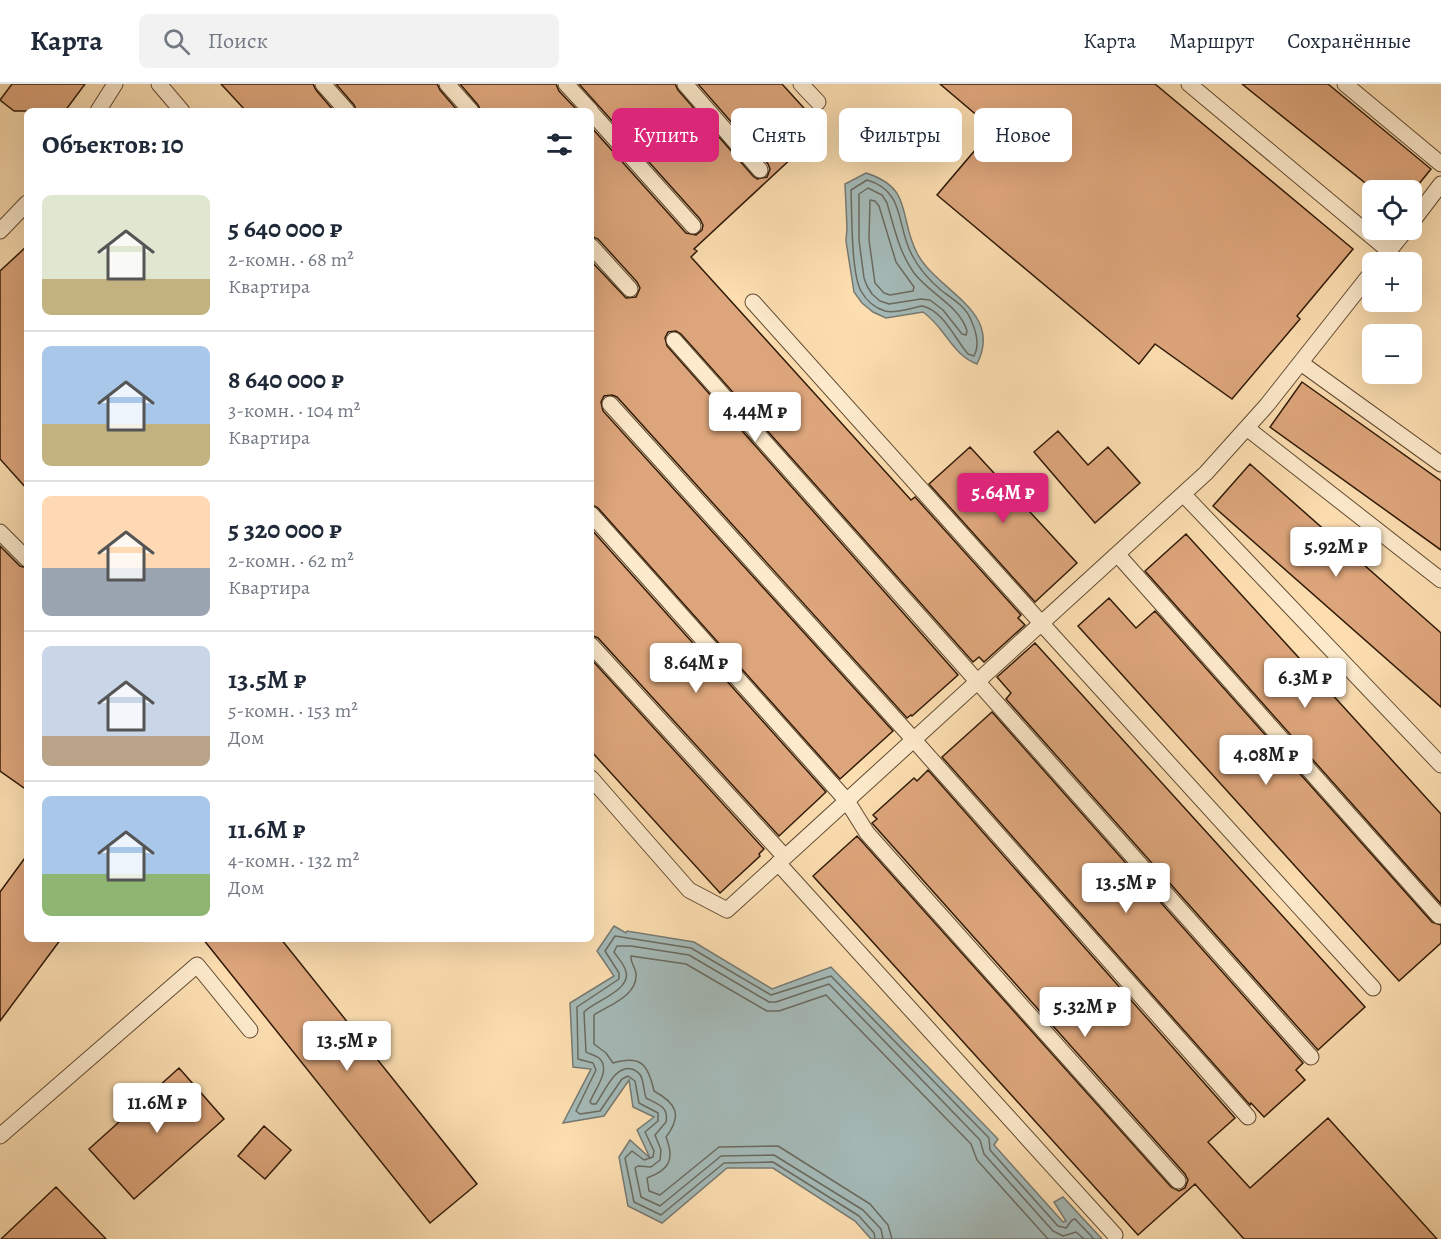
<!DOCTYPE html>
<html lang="ru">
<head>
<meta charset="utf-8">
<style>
	body { margin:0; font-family:Alegreya,serif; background:#f2f2f3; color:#1f2937; height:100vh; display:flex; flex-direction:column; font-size:22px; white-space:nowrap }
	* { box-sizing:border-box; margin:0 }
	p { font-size:20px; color:#747a83 }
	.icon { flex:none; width:33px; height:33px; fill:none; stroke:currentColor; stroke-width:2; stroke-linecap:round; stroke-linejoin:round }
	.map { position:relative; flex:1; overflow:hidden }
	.sheet { position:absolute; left:24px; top:24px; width:570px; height:834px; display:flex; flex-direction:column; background:#fff; border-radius:9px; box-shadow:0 6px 24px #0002 }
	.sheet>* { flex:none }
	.top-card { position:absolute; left:612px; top:24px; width:570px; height:54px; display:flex; gap:12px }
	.fabs { position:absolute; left:1362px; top:96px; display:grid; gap:12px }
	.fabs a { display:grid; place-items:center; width:60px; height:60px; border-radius:9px; background:#fff; box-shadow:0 6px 24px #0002; font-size:30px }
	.price { position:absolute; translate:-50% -51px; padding:0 14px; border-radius:6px; background:#fff; color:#222; font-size:20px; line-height:39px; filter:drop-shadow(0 2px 3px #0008) }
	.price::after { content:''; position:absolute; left:50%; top:36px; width:18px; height:14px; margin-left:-9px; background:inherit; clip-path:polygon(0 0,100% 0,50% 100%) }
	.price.current { background:#db2777; color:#fff }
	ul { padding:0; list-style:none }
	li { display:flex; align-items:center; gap:18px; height:150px; padding:0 18px }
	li+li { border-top:2px solid #e0e1e3 }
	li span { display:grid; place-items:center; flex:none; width:168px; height:120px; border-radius:9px; color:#555 }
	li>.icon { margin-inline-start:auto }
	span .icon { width:72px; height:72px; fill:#fffc; stroke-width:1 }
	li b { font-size:26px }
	h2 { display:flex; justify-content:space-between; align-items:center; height:72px; padding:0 18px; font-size:26px }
	.pill { padding:0 21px; border-radius:9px; background:#fff; box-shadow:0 6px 24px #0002; font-size:21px; line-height:54px }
	.pill.current { background:#db2777; color:#fff }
	header { display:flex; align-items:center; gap:36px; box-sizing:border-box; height:84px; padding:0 30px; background:#fff; border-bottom:2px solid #e0e1e3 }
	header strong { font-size:28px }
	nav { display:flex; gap:33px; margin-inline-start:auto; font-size:21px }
	.search { width:420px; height:54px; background:#f2f2f3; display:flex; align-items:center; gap:15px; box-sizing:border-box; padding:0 21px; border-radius:9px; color:#747a83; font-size:22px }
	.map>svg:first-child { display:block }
	.water { fill:#a4b9b7; stroke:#767971; stroke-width:1.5 }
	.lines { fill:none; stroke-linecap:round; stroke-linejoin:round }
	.shore { stroke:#6a6a5f; stroke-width:1.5 }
	.building { fill:#dda57b; stroke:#301a07; stroke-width:1.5 }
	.service-casing { stroke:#634b32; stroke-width:17 }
	.service { stroke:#fdeacc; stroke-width:15 }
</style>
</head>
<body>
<header>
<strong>Карта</strong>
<div class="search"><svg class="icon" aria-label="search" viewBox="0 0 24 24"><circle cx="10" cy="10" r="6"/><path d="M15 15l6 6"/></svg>Поиск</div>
<nav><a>Карта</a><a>Маршрут</a><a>Сохранённые</a></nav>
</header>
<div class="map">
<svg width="1441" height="1155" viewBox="0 0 1441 1155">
	<rect width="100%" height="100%" fill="#fcdeb1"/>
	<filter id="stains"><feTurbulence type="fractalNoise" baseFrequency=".00333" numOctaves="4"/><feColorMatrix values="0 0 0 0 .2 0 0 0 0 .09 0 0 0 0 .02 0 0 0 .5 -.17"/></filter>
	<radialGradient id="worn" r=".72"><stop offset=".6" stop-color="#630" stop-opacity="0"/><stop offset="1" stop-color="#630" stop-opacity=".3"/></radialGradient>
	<path class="water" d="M866 89C914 104 898 133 917 169 937 208 1004 226 977 280 952 271 945 243 923 228L886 234 873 228 862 219 854 208 846 157 847 144 845 100Z
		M614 842 626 849 627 847 694 858 772 905 831 883 998 1055 994 1061 1063 1138 1066 1137 1054 1118 1063 1113 1102 1155H871L855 1137 773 1084H727L662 1139 628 1122 619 1073 630 1056 650 1074 637 1046 654 1033 633 1023 629 996 604 1032 563 1039 591 985 573 983 570 919 614 892 597 867Z"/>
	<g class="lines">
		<path class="shore" d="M867 96C906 107 896 142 912 171 919 185 930 197 942 207 953 215 966 223 971 236 976 247 980 261 974 272L968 270C955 255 943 226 922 222 911 224 896 230 885 227 875 224 866 216 861 207 851 189 852 129 851 106Z
			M868 104 882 111 887 119C894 143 899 168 914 189 930 210 960 222 967 247L966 251 962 250 943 226 930 216 921 215 889 220 880 217 872 210 867 202 864 194 859 156V110Z
			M870 116 875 117 879 122 896 178 914 203 913 207 890 211 884 209 875 199 869 156Z
			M875 1155 874 1149 859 1132 773 1078 724 1079 661 1131 634 1118 625 1074 632 1067 644 1076 653 1073 654 1067 645 1048 658 1037V1029L639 1019 635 997 628 992 622 995 600 1027 580 1030 576 1027 596 986 593 979 578 975 577 923 619 895V889L605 867 615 852 691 864 771 911 831 892 989 1054 990 1066 1058 1142 1066 1144 1072 1136 1075 1135 1094 1155
			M883 1155 881 1145 863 1126 774 1071 721 1072 660 1122 641 1113 635 1084 638 1082 651 1083 660 1076 661 1066 655 1051 666 1038C669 1022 657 1020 646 1014 644 1008 644 1001 642 995 641 990 637 987 632 985 615 980 604 1009 596 1020H592L590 1018C594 1006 612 986 599 974 595 971 589 970 586 968L584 928C595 917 631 906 626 888 625 881 618 874 614 868L617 862H631L689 871 769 918H776L829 900 980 1056 984 1070 1053 1147 1063 1152 1076 1148 1084 1155
			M892 1155 888 1141 870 1120 778 1062 719 1063 660 1111 649 1107 647 1094C669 1086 675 1076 666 1053 683 1031 676 1019 654 1007 648 980 641 971 613 979L606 969 594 960V931C609 921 638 912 636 889 635 883 630 878 631 872L686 880 767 927H779L826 911 971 1060 977 1076 1048 1155"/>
	</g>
	<path class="building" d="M12 0H85L65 27H14L0 16Z
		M221 0H313L316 6 334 27H246Z
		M336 0H437L440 6 458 27H357L354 21Z
		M460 0H556L559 7 578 27H481L478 21Z
		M579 0H675L678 6 753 92 757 95 767 93 770 85 768 80 698 0H782L823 45 694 165 697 167 691 173 911 416 915 413 1021 531 1018 534 1025 541 984 578 979 573 973 578 681 250 676 247 668 248 665 254 667 262 958 591 912 632 911 631 907 634 617 313 612 311 604 312 601 318 603 327 893 647 840 695 598 424 591 420V177L626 214 636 213 640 204 637 198 598 155 591 152V43L686 149 696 151 702 146 703 141 700 135Z
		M940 0H1155L1353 165 1297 232 1300 235 1232 315 1155 260 1139 280 937 111 993 45Z
		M1242 0H1328L1431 85 1414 106H1374Z
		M27 162V405L0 375V187Z
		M1302 298 1441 397V466L1270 343Z
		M1058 347 1088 381 1108 363 1140 399 1095 439 1034 368Z
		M970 363 1077 479 1035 518 929 400Z
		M1250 380 1441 549V623L1213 422Z
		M591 445 826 708 779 752 598 554 591 551Z
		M1186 450 1441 730V820L1145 487Z
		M0 462 20 482 27 484V706L0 687Z
		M1109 514 1136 544 1155 527 1432 838 1441 841V859L1399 897 1078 542Z
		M1035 559 1365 923 1318 966 1006 615 1011 609 997 593Z
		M591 575 764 765 759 770 760 772 720 809 591 667Z
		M992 628 1303 979 1296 986 1305 996 1264 1033 1251 1019 1250 1021 942 673Z
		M928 686 1235 1034 1208 1058 1250 1104 1328 1034 1437 1155H1244L1195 1100 1138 1151 813 792 857 752 1171 1103 1179 1107 1185 1104 1188 1096 1185 1090 872 739 877 735 873 731 914 694 917 697Z
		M27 771V855H61L0 937V808Z
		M203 855H281L477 1100 430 1139Z
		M179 984 224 1035 134 1115 89 1065Z
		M264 1042 291 1066 265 1095 238 1072Z
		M56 1103 106 1155H1Z"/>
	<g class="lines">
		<g class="service-casing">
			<path id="service" d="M159 0 182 27
				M323 0 347 27
				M447 0 471 27
				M566 0 591 27
				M685 0 760 86
				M801 0 818 18
				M1189 0 1389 167
				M1345 0 1441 80
				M98 27 115 0
				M591 28 693 142
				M1412 138 1441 100
				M0 147 27 119
				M591 162 630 205
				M1380 178 1406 146
				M753 218 1042 540 1373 904
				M674 256 1311 973
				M1301 279 1441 380
				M610 320 914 656 1248 1033
				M1248 345 1441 496
				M1184 411 1441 681
				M591 430 847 717 867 749 1178 1097
				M0 448 27 475
				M1118 471 1439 832
				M591 561 785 773
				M591 694 689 806 727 826 1206 389 1267 321 1372 188
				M778 779 1115 1151
				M0 1052 197 881 250 946"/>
		</g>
		<use href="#service" class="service"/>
	</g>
	<rect width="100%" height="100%" filter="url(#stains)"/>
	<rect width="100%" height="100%" fill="url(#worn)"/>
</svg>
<div class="fabs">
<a><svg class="icon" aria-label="locate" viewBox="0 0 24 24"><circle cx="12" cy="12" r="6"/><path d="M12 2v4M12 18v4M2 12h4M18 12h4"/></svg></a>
<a>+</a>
<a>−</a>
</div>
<b class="price" style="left:755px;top:359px">4.44M ₽</b>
<b class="price current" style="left:1003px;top:440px">5.64M ₽</b>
<b class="price" style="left:1336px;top:494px">5.92M ₽</b>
<b class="price" style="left:696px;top:610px">8.64M ₽</b>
<b class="price" style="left:1305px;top:625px">6.3M ₽</b>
<b class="price" style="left:1266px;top:702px">4.08M ₽</b>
<b class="price" style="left:1126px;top:830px">13.5M ₽</b>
<b class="price" style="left:1085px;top:954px">5.32M ₽</b>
<b class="price" style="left:347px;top:988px">13.5M ₽</b>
<b class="price" style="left:157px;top:1050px">11.6M ₽</b>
<div class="top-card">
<a class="pill current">Купить</a>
<a class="pill">Снять</a>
<a class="pill">Фильтры</a>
<a class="pill">Новое</a>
</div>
<section class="sheet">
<h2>Объектов: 10<svg class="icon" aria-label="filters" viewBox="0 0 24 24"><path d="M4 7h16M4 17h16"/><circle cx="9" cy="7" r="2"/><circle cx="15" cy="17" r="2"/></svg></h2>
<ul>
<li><span style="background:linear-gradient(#dfe7d0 70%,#c2b280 0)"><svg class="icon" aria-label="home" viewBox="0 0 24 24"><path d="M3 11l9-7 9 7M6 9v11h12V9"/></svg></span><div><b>5 640 000 ₽</b><p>2-комн. · 68 m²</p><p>Квартира</p></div></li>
<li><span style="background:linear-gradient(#a9c7e8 65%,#c2b280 0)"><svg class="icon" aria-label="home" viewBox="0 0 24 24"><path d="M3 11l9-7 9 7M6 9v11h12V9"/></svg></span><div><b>8 640 000 ₽</b><p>3-комн. · 104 m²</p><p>Квартира</p></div></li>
<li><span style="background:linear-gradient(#ffd9b3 60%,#9aa5b1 0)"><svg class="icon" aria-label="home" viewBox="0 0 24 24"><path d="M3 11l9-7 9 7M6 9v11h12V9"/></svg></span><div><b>5 320 000 ₽</b><p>2-комн. · 62 m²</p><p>Квартира</p></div></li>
<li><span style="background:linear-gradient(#c9d6e8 75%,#b9a48a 0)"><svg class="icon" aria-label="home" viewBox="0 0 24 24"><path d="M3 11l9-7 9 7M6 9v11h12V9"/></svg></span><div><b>13.5M ₽</b><p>5-комн. · 153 m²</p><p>Дом</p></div></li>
<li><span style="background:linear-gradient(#a9c7e8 65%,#8fb573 0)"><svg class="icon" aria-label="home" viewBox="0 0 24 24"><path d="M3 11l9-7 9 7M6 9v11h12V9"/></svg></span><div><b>11.6M ₽</b><p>4-комн. · 132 m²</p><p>Дом</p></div></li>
</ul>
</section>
</div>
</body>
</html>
